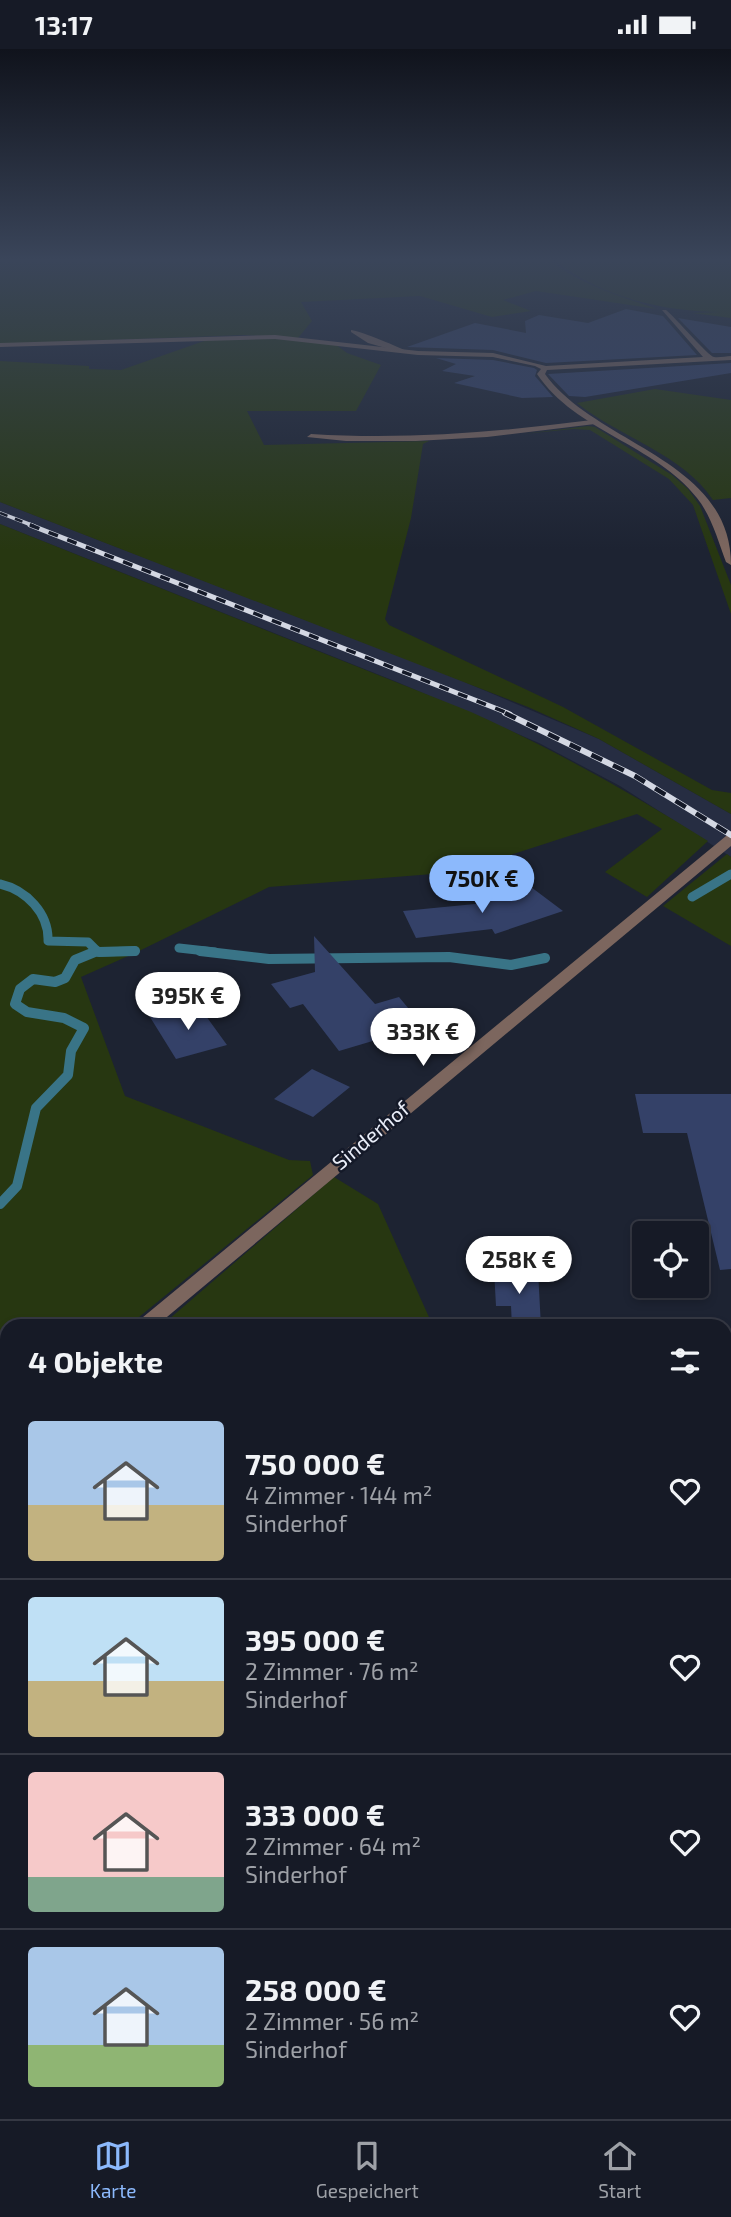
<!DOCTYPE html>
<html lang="de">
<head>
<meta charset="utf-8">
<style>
	body { margin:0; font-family:"Exo 2",sans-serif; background:#232732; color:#f1f3f6; height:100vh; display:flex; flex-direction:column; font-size:26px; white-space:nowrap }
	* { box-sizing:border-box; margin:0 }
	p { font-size:23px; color:#9ea1a7 }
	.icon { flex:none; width:38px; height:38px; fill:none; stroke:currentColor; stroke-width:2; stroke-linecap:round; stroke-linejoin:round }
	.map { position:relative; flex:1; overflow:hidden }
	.drawer { position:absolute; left:0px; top:1270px; width:732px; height:800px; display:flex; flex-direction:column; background:#161a26; border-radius:21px 21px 0 0; box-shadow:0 4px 10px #0003,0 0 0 2px #353843 }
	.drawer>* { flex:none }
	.tools { position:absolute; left:632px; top:1172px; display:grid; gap:14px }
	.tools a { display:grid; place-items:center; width:77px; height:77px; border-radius:7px; background:#161a26; box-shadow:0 4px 10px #0003,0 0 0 2px #353843; font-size:35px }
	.price { position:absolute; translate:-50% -60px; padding:0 16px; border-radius:24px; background:#fff; color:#222; font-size:23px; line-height:46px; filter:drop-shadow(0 2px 4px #0008) }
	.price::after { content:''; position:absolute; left:50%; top:42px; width:21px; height:16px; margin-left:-10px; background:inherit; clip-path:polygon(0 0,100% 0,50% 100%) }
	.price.active { background:#8cb9fc; color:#111 }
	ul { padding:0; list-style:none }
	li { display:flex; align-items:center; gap:21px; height:175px; padding:0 28px }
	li+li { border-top:2px solid #353843 }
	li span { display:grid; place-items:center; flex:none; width:196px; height:140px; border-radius:7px; color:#555 }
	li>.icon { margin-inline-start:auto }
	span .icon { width:84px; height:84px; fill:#fffc; stroke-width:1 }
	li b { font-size:30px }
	h2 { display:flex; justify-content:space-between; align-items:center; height:84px; padding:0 28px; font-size:30px }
	.status { display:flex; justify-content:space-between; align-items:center; height:49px; padding:0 35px; background:#161a26; direction:ltr }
	.status svg { height:19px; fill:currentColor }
	.tabs { display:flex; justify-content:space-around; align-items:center; height:98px; border-top:2px solid #353843; background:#161a26; font-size:19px; color:#9ea1a7 }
	.tabs a { display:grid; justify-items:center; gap:4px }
	.tabs .active { color:#8cb9fc }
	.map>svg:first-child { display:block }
	.built { fill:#262d42 }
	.green { fill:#273711 }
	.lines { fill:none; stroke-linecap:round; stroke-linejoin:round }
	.stream-far3 { stroke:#397487; stroke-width:9 }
	.stream-far2 { stroke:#397487; stroke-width:10 }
	.stream-far1 { stroke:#397487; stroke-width:13 }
	.stream { stroke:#397487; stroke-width:17 }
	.building { fill:#344168 }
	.service { fill:#7c665e; fill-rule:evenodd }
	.minor { fill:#7c665e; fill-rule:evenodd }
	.rail-far2-casing { stroke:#d4d8e3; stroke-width:3.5 }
	.rail-far1-casing { stroke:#d4d8e3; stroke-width:5 }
	.rail-casing { stroke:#d4d8e3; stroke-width:6 }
	.rail-far2 { stroke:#141928; stroke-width:2.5; stroke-dasharray:8; stroke-linecap:butt }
	.rail-far1 { stroke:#141928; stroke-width:3.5; stroke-dasharray:10; stroke-linecap:butt }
	.rail { stroke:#141928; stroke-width:4.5; stroke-dasharray:12; stroke-linecap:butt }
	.labels { text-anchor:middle; stroke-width:5; stroke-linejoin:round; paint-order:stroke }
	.street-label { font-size:21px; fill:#e9edf8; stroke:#141928 }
</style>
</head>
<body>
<div class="status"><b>13:17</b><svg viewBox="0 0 49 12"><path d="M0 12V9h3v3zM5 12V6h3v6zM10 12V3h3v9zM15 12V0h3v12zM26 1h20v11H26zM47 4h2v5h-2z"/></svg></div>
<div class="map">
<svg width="731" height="2070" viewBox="0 0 731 2070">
	<rect width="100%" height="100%" fill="#1d2332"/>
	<path class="built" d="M0 453 441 623 599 690 731 765V808L620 737 539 694 397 633 0 475Z"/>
	<path class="green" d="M0 211H550C580 236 621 247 657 260L536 242 503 251 531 262 492 268 420 247 301 253 312 272 298 289 244 286 0 295Z
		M554 211H731V269L692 264 722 263C664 263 601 248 554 211Z
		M271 289 335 295 347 304 381 316 356 362H247L264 396 429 392 423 395 411 469 385 570 389 576 563 658 712 741 731 744V765L599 690 528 658 0 453V312L89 317V320L121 321 207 291Z
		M655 340 731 351V449L713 451C683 405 619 388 577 354Z
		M588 377 595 378 672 426 688 440 700 457 731 536V565L693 456 669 430 590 381 573 380 523 385Z
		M0 475 471 663C555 701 631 744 708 792L647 848 605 823 662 780 637 765 458 823 269 838 135 904 81 928 125 1047 289 1111 310 1112 313 1126 128 1277 7 1278V1377L0 1383Z
		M727 805 731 808V897L663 857Z
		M334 1128 378 1155 433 1277H161Z
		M731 1301V2070H0V1416L7 1410V2063H724V1302Z"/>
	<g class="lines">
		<path class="stream-far3" d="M0 835C26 841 49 864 48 892L88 893 98 903
			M692 848 731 825
			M179 899 215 903
			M99 903 135 902"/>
		<path class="stream-far2" d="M200 902 269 910 449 908 511 916 545 909
			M99 903 135 902
			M0 1155 17 1137 36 1059 68 1026 71 1002 84 979 64 969 27 963 15 955 20 940 33 930 55 933 65 929 75 911 97 902"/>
		<path class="stream-far1" d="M0 1576 7 1577"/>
		<path class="stream" d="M234 2063 235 2070"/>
	</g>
	<path class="building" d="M626 260 663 267 697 306 546 314 493 301 407 298 475 274 526 284 525 272 539 266 588 274Z
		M678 269 731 278V304H712Z
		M436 309 493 311 534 319 537 321 535 327 553 348 522 349 454 334 475 327 442 322 456 315Z
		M731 314V324L585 348 569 347 548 325Z
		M531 838 563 862 495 885 492 880 416 889 403 862 485 854Z
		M314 887 375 955 399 948 423 977 339 1002 303 955 290 959 271 935 315 923Z
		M198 956 227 996 176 1010 150 968Z
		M312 1020 350 1038 313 1068 274 1050Z
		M635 1045H731V1220L720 1221 687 1084H643Z
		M494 1220 538 1221 541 1278H512L511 1257H496Z"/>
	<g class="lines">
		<path class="service" d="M351 281C357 281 397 297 404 301L400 303 368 294 351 283Z
			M592 371 595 375 487 388 416 392H346L307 388 311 385C406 391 498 383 592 371Z"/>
		<path class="minor" d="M662 261H666C675 268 708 307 714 308 719 309 726 307 731 307V311L547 321 545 325C596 396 731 410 731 516L726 513C718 492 712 468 697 449 655 395 576 383 537 325L541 320 535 317 493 308 418 306 275 290 0 298V294L275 286 418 302 493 304 546 317 703 308Z
			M731 786V797L155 1278H131L726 787Z
			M7 1379V1401L0 1403V1381Z"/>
		<g class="rail-far2-casing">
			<path id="rail-far2" d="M0 464 34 477"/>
		</g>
		<g class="rail-far1-casing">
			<path id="rail-far1" d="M30 476 510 665"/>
		</g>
		<g class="rail-casing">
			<path id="rail" d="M505 664 635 727 731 786"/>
		</g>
		<use href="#rail-far2" class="rail-far2"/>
		<use href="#rail-far1" class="rail-far1"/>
		<use href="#rail" class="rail"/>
	</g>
	<linearGradient id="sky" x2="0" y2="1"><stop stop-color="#10131c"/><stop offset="0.42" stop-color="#3a455a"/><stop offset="1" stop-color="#3a455a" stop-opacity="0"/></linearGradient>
	<rect width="731" height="501" fill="url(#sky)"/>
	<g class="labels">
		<g class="street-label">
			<text transform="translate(371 1087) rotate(-40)" y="7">Sinderhof</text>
		</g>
	</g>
</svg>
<div class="tools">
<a><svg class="icon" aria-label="locate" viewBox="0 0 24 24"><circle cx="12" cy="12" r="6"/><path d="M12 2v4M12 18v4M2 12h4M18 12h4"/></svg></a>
</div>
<b class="price active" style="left:482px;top:866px">750K €</b>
<b class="price" style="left:188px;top:983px">395K €</b>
<b class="price" style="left:423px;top:1019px">333K €</b>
<b class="price" style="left:519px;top:1247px">258K €</b>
<section class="drawer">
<h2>4 Objekte<svg class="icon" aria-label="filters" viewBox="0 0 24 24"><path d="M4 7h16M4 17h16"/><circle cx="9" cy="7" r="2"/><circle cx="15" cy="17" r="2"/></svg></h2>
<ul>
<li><span style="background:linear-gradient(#a9c7e8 60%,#c2b280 0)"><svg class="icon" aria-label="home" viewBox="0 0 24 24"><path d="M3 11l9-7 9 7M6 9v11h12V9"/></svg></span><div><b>750 000 €</b><p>4 Zimmer · 144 m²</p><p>Sinderhof</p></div><svg class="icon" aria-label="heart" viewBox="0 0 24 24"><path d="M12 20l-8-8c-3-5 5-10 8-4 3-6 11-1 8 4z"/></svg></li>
<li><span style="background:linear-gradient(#bfe0f5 60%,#c2b280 0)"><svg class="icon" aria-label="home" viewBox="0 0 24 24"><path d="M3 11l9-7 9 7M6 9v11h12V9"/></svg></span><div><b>395 000 €</b><p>2 Zimmer · 76 m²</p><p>Sinderhof</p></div><svg class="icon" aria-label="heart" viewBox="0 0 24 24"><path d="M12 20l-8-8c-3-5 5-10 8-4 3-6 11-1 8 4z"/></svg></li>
<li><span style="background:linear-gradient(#f6c9c9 75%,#7fa58c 0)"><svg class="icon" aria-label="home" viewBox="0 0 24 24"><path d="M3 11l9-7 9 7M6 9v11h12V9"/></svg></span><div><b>333 000 €</b><p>2 Zimmer · 64 m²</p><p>Sinderhof</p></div><svg class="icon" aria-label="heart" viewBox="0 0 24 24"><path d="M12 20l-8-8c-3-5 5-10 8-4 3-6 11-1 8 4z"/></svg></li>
<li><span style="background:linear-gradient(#a9c7e8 70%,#8fb573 0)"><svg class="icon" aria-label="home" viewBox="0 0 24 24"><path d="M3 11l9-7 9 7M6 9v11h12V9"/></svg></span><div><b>258 000 €</b><p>2 Zimmer · 56 m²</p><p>Sinderhof</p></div><svg class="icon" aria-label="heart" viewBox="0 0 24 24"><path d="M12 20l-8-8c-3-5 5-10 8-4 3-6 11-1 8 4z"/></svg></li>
</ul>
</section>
</div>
<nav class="tabs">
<a class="active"><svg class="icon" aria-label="map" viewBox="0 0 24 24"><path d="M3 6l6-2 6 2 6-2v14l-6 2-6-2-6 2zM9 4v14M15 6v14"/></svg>Karte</a>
<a><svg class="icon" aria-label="saved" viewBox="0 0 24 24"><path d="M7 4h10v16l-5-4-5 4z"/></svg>Gespeichert</a>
<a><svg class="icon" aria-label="home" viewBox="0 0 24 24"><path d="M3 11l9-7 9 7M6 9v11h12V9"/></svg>Start</a>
</nav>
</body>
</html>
